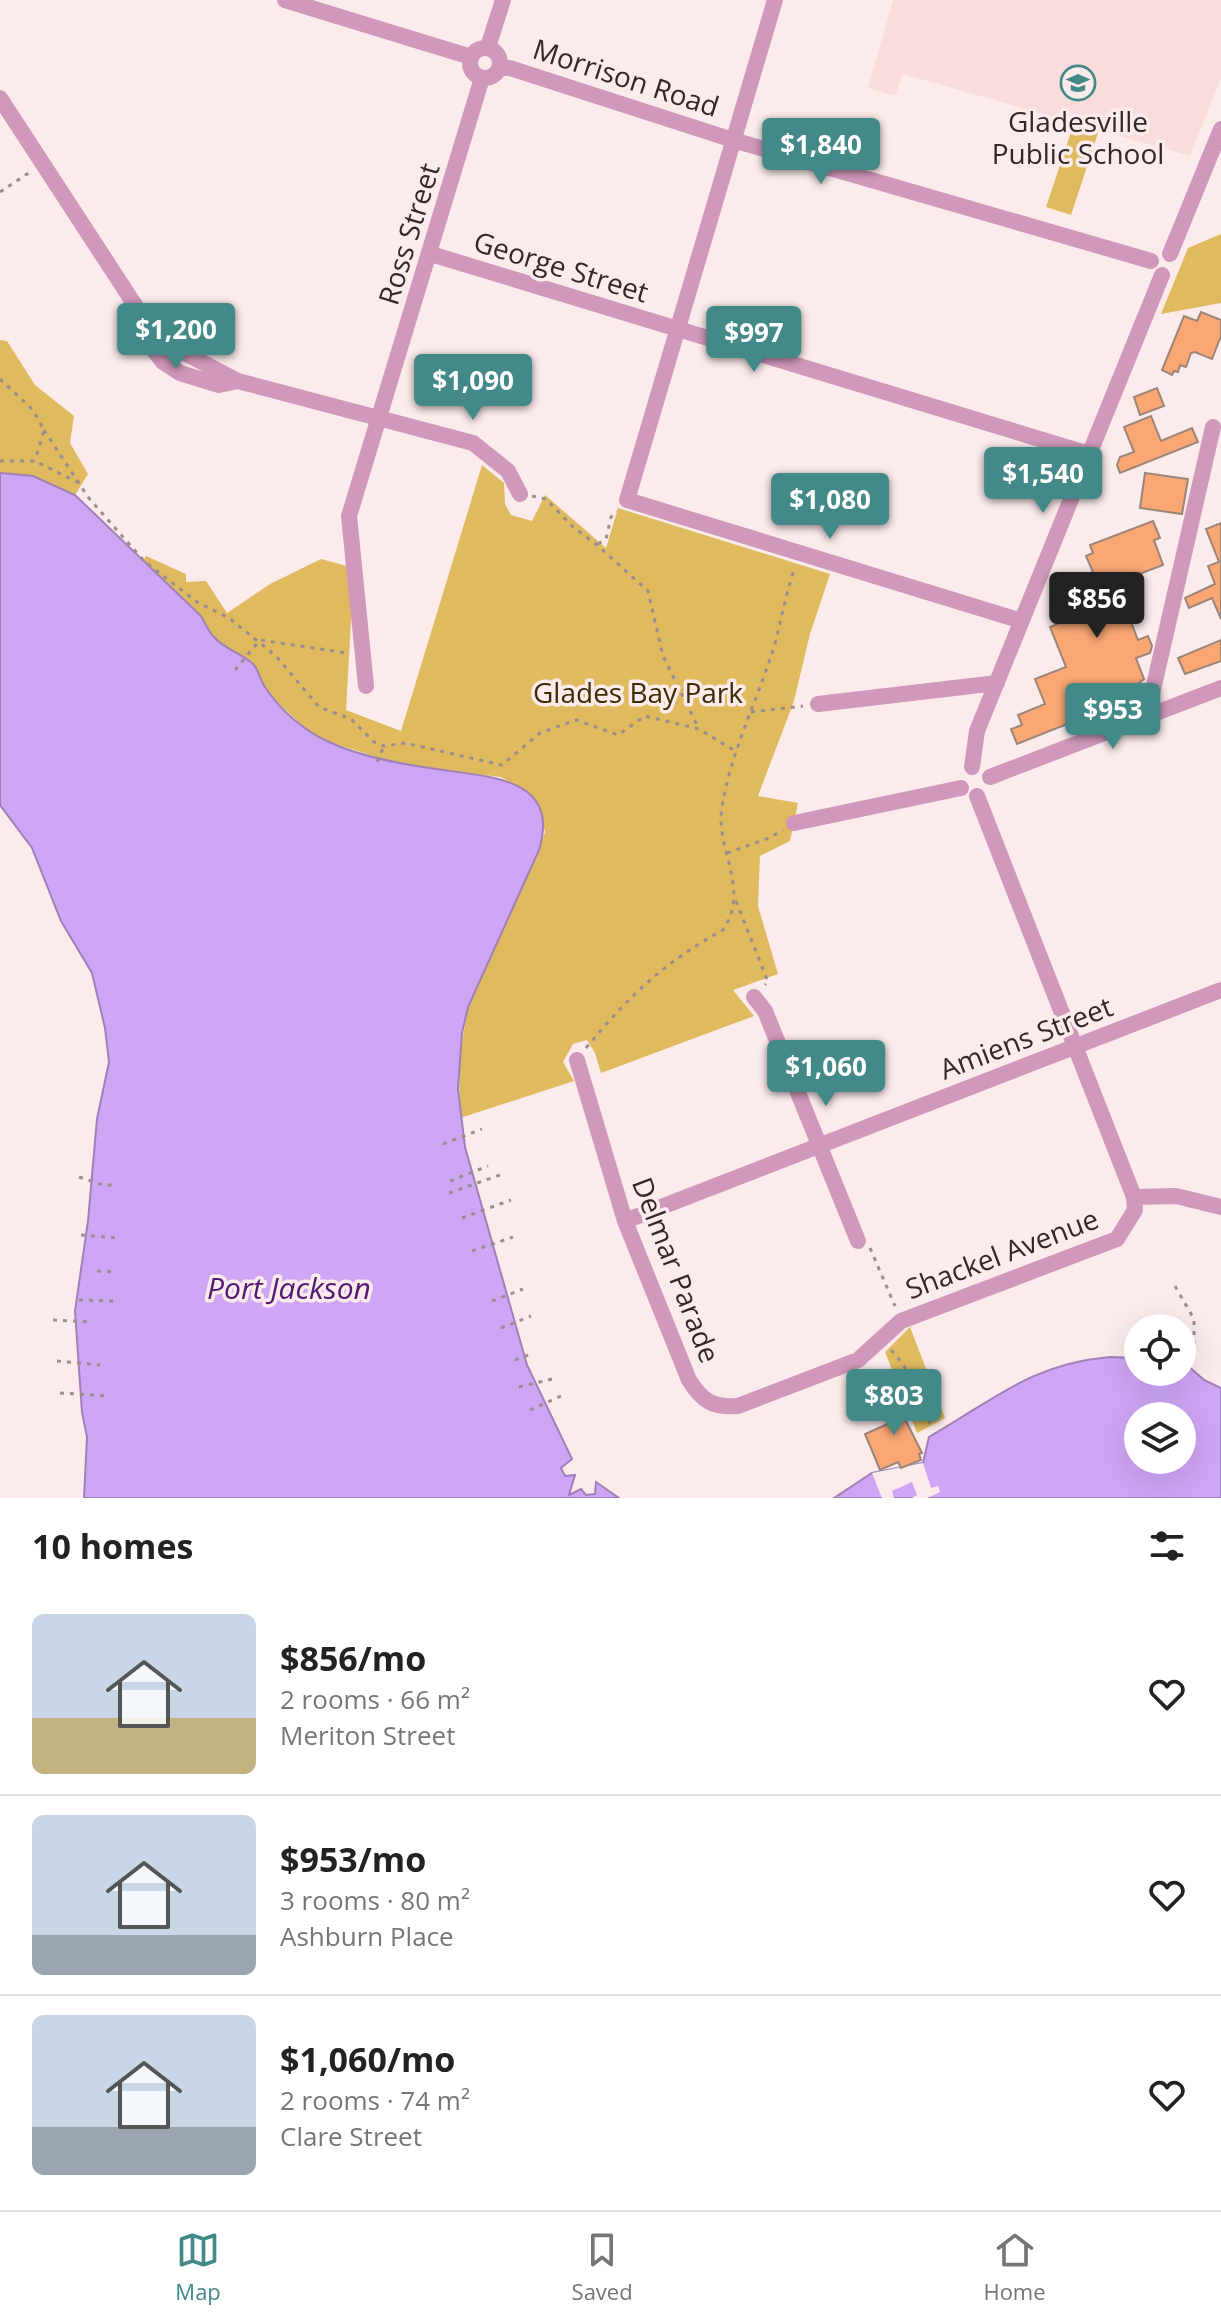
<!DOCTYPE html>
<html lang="en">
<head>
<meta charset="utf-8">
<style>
	body { margin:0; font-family:"Open Sans",sans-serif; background:#f2f2f2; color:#222; height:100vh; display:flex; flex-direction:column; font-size:30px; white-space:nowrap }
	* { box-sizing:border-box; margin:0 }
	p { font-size:26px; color:#767676 }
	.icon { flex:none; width:44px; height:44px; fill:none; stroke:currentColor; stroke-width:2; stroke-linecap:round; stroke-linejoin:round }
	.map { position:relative; height:1498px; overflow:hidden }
	.side { display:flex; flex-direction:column; background:#fff; flex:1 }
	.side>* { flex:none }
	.fabs { position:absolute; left:1124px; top:1314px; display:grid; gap:16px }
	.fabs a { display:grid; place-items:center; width:72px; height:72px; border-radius:50%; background:#fff; box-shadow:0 8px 32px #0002; font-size:40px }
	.price { position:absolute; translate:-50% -68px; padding:0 18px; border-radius:8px; background:#428987; color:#fff; font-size:26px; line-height:52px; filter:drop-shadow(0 2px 4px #0008) }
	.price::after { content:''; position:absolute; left:50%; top:48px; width:24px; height:18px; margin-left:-12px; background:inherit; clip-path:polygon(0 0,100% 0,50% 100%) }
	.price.active { background:#222; color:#fff }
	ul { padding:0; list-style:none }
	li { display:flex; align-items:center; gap:24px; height:200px; padding:0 32px }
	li+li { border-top:2px solid #e0e0e0 }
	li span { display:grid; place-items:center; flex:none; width:224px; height:160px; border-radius:12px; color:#555 }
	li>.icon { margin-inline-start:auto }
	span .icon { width:96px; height:96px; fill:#fffc; stroke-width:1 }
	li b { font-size:34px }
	h2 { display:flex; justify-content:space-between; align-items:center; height:96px; padding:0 32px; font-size:34px }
	.tabs { display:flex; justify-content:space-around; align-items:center; height:112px; border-top:2px solid #e0e0e0; background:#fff; font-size:22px; color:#767676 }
	.tabs a { display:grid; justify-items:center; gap:4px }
	.tabs .active { color:#428987 }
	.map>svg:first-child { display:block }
	.built { fill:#fadcdc }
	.green { fill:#dfba5f }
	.water { fill:#cfa6f6; stroke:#a080b8; stroke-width:2; fill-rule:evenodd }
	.pier { fill:#fcebeb }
	.building { fill:#faa774; stroke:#9a8579; stroke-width:2 }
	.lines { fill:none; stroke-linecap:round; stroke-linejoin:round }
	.path { stroke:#9b8e8e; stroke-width:3; stroke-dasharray:4 6; stroke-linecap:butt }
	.minor { stroke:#d098ba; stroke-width:16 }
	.labels { text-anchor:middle; stroke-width:7; stroke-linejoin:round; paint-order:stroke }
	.street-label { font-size:28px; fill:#322828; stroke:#fcebeb }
	.poi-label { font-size:28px; fill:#322828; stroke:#fcebeb }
	.park-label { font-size:28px; fill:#3b2c03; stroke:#fcebeb }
	.water-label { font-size:30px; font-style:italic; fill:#501a75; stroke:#fcebeb }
</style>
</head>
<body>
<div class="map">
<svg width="1221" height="1498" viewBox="0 0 1221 1498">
	<rect width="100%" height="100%" fill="#fcebeb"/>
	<path class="built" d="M893 0H1221V78L1190 156 903 74 895 96 868 88Z"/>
	<path class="green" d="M1074 123 1099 130 1071 215 1046 207Z
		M1221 234V303L1161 314 1188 248Z
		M0 340 7 341 35 385 74 416 70 443 88 474 75 495 33 476 0 473Z
		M482 465 504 483 505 504 511 515 532 521 545 495 606 548 618 508 830 574 810 634 794 701 758 796 798 803 790 841 760 856 758 906 778 974 733 990 754 1016 601 1073 595 1053 587 1040 573 1044 563 1062 574 1081 460 1118 459 1060 468 1007 539 850 545 832 539 809 522 789 501 777 432 769 380 758 329 742 307 730 277 702 264 686 255 666 214 638 201 616 142 563 146 556 186 574V582L206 581 227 613 270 584 321 559 354 568 346 710 401 731Z
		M910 1327 945 1418 917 1433 885 1352Z"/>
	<path class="water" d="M0 473 33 476 75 495 201 616C205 623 208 631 214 637 224 649 243 654 254 665 259 671 260 680 265 687 280 710 304 731 329 742 361 757 401 764 436 769 484 777 562 775 539 850L468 1007 462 1033 458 1089 465 1147 527 1365 572 1459 561 1468 565 1476 575 1475 569 1495 581 1489 586 1495 595 1494 596 1482 619 1498H84L87 1437 82 1412 75 1311 88 1221 97 1119 109 1062 105 1028 92 973 61 921 32 848 0 805Z
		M1110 1357 1138 1358V1372H1182V1364H1186L1204 1380 1221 1388V1498H834L872 1473 923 1463 929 1437C995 1399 1031 1364 1110 1357ZM1138 1416H1182V1460H1138Z"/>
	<path class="pier" d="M923 1463 931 1488 938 1486 940 1492 927 1498H912L917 1495 912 1482 892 1491 894 1498H882L872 1473Z"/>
	<path class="building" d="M1201 312 1221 320V336L1212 359 1195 352 1191 353 1186 367 1180 365 1178 372 1174 371 1172 375 1162 370 1184 316 1197 321Z
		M1157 388 1164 406 1140 415 1134 397Z
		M1151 416 1161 441 1192 428 1198 442 1120 473 1117 465 1120 457 1134 452 1124 427Z
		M1145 473 1188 479 1182 514 1140 508Z
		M1153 521 1160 538 1154 540 1163 565 1116 583 1138 640 1148 636 1152 646 1150 653 1136 658 1144 679 1139 683 1140 695 1017 744 1011 729 1022 725 1018 715 1045 704 1035 679 1066 667 1050 627 1090 611 1077 578 1093 572 1086 556 1093 553 1090 545Z
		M1221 523V619L1212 598 1189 608 1185 598 1215 584 1208 566 1219 562 1206 529Z
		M1221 640V661L1185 674 1178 658Z
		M898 1393 906 1412 902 1413 922 1453 919 1454 921 1460 901 1468 898 1462 880 1470 865 1434 890 1423 880 1400Z"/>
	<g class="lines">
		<path class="path" d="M0 192 30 172
			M0 379 33 410 44 430 35 461
			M44 430 88 497 144 561 197 602 229 618 276 656 319 707 351 719 374 742 384 746 405 743 502 765 540 733 576 720 618 735 645 716 699 729 735 751
			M0 461H35L77 482
			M532 496 546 499 572 526 597 545 648 591 663 656 699 729
			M598 544 606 539 611 517 617 511
			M235 670 260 640 347 653
			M751 712 803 706
			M377 762 384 746
			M727 853 769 838 783 830
			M736 901 768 982 765 985
			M586 1048C629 996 663 963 723 930 751 888 715 851 722 807 731 752 756 703 773 650 781 623 785 595 795 568
			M443 1144 482 1129
			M79 1177 103 1185H116
			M450 1181 488 1166
			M449 1193 500 1175
			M462 1218 511 1200
			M81 1235 119 1238
			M870 1248 895 1306
			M472 1251 513 1237
			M97 1271 116 1272
			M1175 1286 1194 1319V1344L1182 1349
			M79 1300 113 1301
			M492 1301 523 1289
			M53 1320 92 1322
			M501 1328 531 1316
			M891 1350C912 1373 922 1397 931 1426
			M515 1360 531 1354
			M57 1361 100 1365
			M519 1387 552 1379
			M60 1393 110 1396
			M530 1410 561 1396"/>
		<path class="minor" d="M285 0 471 57
			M775 0 627 500 1022 621
			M488 47 503 0
			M470 63a15 15 0 1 1 30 0a15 15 0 1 1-30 0Z
			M499 68H510L733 140 1151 261
			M0 98 144 319 177 349 238 381 473 443 508 471 520 494
			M431 254 1089 454
			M1170 254 1221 129
			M144 319 146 340 163 362 180 373 219 385 238 381
			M366 686 349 516 482 78
			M818 704 997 683
			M1147 716 1213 427
			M972 767 977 731 1162 275
			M990 777 1221 688
			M794 823 961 788
			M754 997 765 1011 858 1241
			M577 1060 625 1221 689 1380C702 1401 713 1408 738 1406L858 1360 901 1321 1117 1239 1135 1210 1134 1197 977 796
			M1134 1197 1176 1196 1221 1207
			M625 1221 1221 990"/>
	</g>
	<defs>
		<g id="school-ring" transform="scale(1.8)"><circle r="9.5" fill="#fcebeb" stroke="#428987" stroke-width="1.5"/><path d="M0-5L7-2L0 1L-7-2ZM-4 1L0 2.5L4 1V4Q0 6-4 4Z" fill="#428987"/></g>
	</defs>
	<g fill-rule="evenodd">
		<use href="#school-ring" x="1078" y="83"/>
	</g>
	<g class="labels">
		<g class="street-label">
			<text transform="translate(626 78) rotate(18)" y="10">Morrison Road</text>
			<text transform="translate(409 234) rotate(-73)" y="10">Ross Street</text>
			<text transform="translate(561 267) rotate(17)" y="10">George Street</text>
			<text transform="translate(1026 1038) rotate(-21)" y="10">Amiens Street</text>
			<text transform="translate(1002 1254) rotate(-21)" y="10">Shackel Avenue</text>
			<text transform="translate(676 1270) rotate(69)" y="10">Delmar Parade</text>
		</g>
		<g class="poi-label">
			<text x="1078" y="132">Gladesville<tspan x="1078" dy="32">Public School</tspan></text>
		</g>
		<g class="park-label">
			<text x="638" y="703">Glades Bay Park</text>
		</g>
		<g class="water-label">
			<text x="289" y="1299">Port Jackson</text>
		</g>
	</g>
</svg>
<div class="fabs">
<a><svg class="icon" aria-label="locate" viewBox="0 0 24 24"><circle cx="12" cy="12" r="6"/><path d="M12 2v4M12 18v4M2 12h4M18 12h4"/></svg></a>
<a><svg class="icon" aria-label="layers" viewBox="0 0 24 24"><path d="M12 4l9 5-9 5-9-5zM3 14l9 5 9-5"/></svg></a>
</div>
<b class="price" style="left:821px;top:186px">$1,840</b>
<b class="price" style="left:176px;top:371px">$1,200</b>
<b class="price" style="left:754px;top:374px">$997</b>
<b class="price" style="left:473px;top:422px">$1,090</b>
<b class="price" style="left:1043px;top:515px">$1,540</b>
<b class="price" style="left:830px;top:541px">$1,080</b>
<b class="price active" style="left:1097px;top:640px">$856</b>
<b class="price" style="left:1113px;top:751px">$953</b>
<b class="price" style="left:826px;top:1108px">$1,060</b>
<b class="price" style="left:894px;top:1437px">$803</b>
</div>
<section class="side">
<h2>10 homes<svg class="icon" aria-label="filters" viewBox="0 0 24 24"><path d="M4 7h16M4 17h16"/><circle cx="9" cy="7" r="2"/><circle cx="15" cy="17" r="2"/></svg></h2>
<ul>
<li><span style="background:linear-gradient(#c9d6e8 65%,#c2b280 0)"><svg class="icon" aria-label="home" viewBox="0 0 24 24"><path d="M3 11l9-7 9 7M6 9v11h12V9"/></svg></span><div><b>$856/mo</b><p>2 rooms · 66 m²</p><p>Meriton Street</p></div><svg class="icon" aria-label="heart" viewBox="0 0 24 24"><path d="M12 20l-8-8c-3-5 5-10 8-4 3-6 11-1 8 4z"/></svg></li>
<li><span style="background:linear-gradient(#c9d6e8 75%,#9aa5b1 0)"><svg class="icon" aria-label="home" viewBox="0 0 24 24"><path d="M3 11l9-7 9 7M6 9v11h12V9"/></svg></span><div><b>$953/mo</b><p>3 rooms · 80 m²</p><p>Ashburn Place</p></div><svg class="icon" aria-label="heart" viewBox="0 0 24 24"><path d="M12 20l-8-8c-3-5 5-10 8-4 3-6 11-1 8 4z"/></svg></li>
<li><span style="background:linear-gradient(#c9d6e8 70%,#9aa5b1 0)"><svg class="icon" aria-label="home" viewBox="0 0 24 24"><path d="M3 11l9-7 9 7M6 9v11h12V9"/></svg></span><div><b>$1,060/mo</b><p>2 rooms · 74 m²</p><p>Clare Street</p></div><svg class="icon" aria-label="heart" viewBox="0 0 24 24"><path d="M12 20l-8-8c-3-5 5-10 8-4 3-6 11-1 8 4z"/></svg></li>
</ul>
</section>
<nav class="tabs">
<a class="active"><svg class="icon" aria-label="map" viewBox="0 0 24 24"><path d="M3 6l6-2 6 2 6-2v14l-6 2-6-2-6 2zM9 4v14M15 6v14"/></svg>Map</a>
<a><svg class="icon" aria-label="saved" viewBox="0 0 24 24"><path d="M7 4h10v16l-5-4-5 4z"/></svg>Saved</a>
<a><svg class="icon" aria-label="home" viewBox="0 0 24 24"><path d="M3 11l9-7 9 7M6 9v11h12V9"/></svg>Home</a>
</nav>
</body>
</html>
